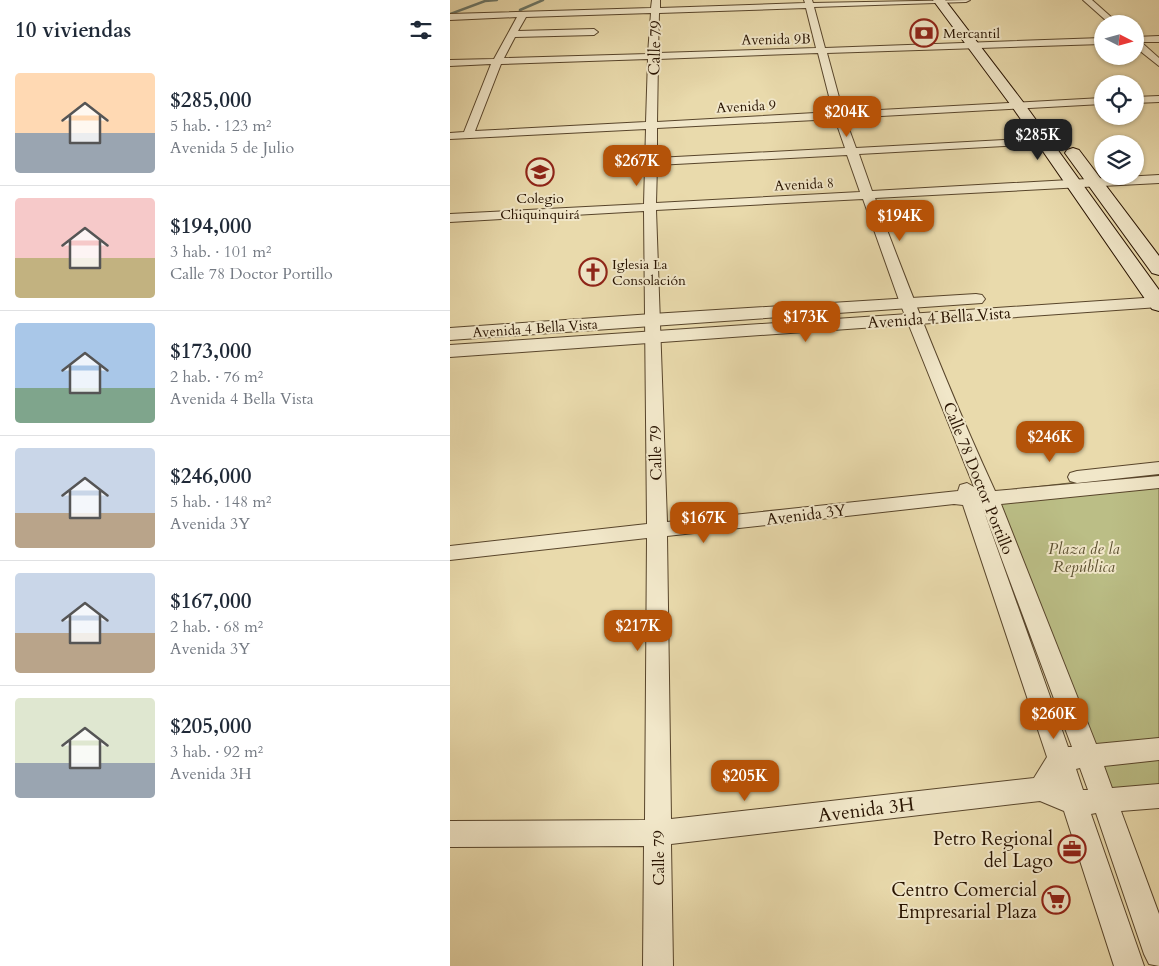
<!DOCTYPE html>
<html lang="es">
<head>
<meta charset="utf-8">
<style>
	body { margin:0; font-family:Cardo,serif; background:#f2f2f3; color:#1f2937; height:100vh; display:flex; flex-direction:column; font-size:19px; white-space:nowrap }
	* { box-sizing:border-box; margin:0 }
	p { font-size:16px; color:#747a83 }
	.icon { flex:none; width:28px; height:28px; fill:none; stroke:currentColor; stroke-width:2; stroke-linecap:round; stroke-linejoin:round }
	.map { position:relative; flex:1; overflow:hidden }
	.sheet { display:flex; flex-direction:column; background:#fff; width:450px }
	.sheet>* { flex:none }
	.needle { width:32px; rotate:96deg }
	.controls { position:absolute; left:644px; top:15px; display:grid; gap:10px }
	.controls a { display:grid; place-items:center; width:50px; height:50px; border-radius:50%; background:#fff; box-shadow:0 1px 4px #0004; font-size:25px }
	.price { position:absolute; translate:-50% -42px; padding:0 11px; border-radius:10px; background:#b45309; color:#fff; font-size:16px; line-height:32px; filter:drop-shadow(0 1px 2px #0008) }
	.price::after { content:''; position:absolute; left:50%; top:30px; width:15px; height:11px; margin-left:-8px; background:inherit; clip-path:polygon(0 0,100% 0,50% 100%) }
	.price.active { background:#222; color:#fff }
	ul { padding:0; list-style:none }
	li { display:flex; align-items:center; gap:15px; height:125px; padding:0 15px }
	li+li { border-top:1px solid #e0e1e3 }
	li span { display:grid; place-items:center; flex:none; width:140px; height:100px; border-radius:5px; color:#555 }
	li>.icon { margin-inline-start:auto }
	span .icon { width:60px; height:60px; fill:#fffc; stroke-width:1 }
	li b { font-size:21px }
	h2 { display:flex; justify-content:space-between; align-items:center; height:60px; padding:0 15px; font-size:21px }
	main { display:flex; flex:1; min-height:0 }
	.map>svg:first-child { display:block }
	.green { fill:#bbbe86; stroke:#726843 }
	.lines { fill:none; stroke-linecap:round; stroke-linejoin:round }
	.stream { stroke:#6b7768; stroke-width:2.5 }
	.minor-casing { stroke:#58452b; stroke-width:2 }
	.tertiary-casing { stroke:#58452b; stroke-width:2 }
	.secondary-casing { stroke:#281300; stroke-width:2 }
	.minor { fill:#f1e7c9; fill-rule:evenodd }
	.tertiary { fill:#f1e7c9; fill-rule:evenodd }
	.secondary { fill:#f1e7c9; fill-rule:evenodd }
	.labels { text-anchor:middle; stroke-width:4; stroke-linejoin:round; paint-order:stroke }
	.far-poi-label { font-size:14px; fill:#281300; stroke:#f1e7c9; text-anchor:start }
	.far-street-label { font-size:14px; fill:#281300; stroke:#f1e7c9 }
	.street-label { font-size:16px; fill:#281300; stroke:#f1e7c9 }
	.park-label { font-size:16px; font-style:italic; fill:#5b4f2f; stroke:#f1e7c9 }
	.near-street-label { font-size:19px; fill:#281300; stroke:#f1e7c9 }
	.near-poi-label { font-size:19px; fill:#281300; stroke:#f1e7c9; text-anchor:end }
</style>
</head>
<body>
<main>
<section class="sheet">
<h2>10 viviendas<svg class="icon" aria-label="filters" viewBox="0 0 24 24"><path d="M4 7h16M4 17h16"/><circle cx="9" cy="7" r="2"/><circle cx="15" cy="17" r="2"/></svg></h2>
<ul>
<li><span style="background:linear-gradient(#ffd9b3 60%,#9aa5b1 0)"><svg class="icon" aria-label="home" viewBox="0 0 24 24"><path d="M3 11l9-7 9 7M6 9v11h12V9"/></svg></span><div><b>$285,000</b><p>5 hab. · 123 m²</p><p>Avenida 5 de Julio</p></div></li>
<li><span style="background:linear-gradient(#f6c9c9 60%,#c2b280 0)"><svg class="icon" aria-label="home" viewBox="0 0 24 24"><path d="M3 11l9-7 9 7M6 9v11h12V9"/></svg></span><div><b>$194,000</b><p>3 hab. · 101 m²</p><p>Calle 78 Doctor Portillo</p></div></li>
<li><span style="background:linear-gradient(#a9c7e8 65%,#7fa58c 0)"><svg class="icon" aria-label="home" viewBox="0 0 24 24"><path d="M3 11l9-7 9 7M6 9v11h12V9"/></svg></span><div><b>$173,000</b><p>2 hab. · 76 m²</p><p>Avenida 4 Bella Vista</p></div></li>
<li><span style="background:linear-gradient(#c9d6e8 65%,#b9a48a 0)"><svg class="icon" aria-label="home" viewBox="0 0 24 24"><path d="M3 11l9-7 9 7M6 9v11h12V9"/></svg></span><div><b>$246,000</b><p>5 hab. · 148 m²</p><p>Avenida 3Y</p></div></li>
<li><span style="background:linear-gradient(#c9d6e8 60%,#b9a48a 0)"><svg class="icon" aria-label="home" viewBox="0 0 24 24"><path d="M3 11l9-7 9 7M6 9v11h12V9"/></svg></span><div><b>$167,000</b><p>2 hab. · 68 m²</p><p>Avenida 3Y</p></div></li>
<li><span style="background:linear-gradient(#dfe7d0 65%,#9aa5b1 0)"><svg class="icon" aria-label="home" viewBox="0 0 24 24"><path d="M3 11l9-7 9 7M6 9v11h12V9"/></svg></span><div><b>$205,000</b><p>3 hab. · 92 m²</p><p>Avenida 3H</p></div></li>
</ul>
</section>
<div class="map">
<svg width="709" height="966" viewBox="0 0 709 966">
	<rect width="100%" height="100%" fill="#e9daac"/>
	<filter id="stains"><feTurbulence type="fractalNoise" baseFrequency=".004" numOctaves="4"/><feColorMatrix values="0 0 0 0 .2 0 0 0 0 .09 0 0 0 0 .02 0 0 0 .5 -.17"/></filter>
	<radialGradient id="worn" r=".72"><stop offset=".6" stop-color="#630" stop-opacity="0"/><stop offset="1" stop-color="#630" stop-opacity=".3"/></radialGradient>
	<path class="green" d="M709 473V801L644 806 530 493Z"/>
	<g class="lines">
		<path class="stream" d="M70 13V10L93 0
			M0 14 35 1 47 0"/>
		<g class="minor-casing">
			<path id="minor" d="M202 0H210V8L355 3 354 0H362L363 3 520 0 516 2 364 7 375 48 652 38V44L377 53 393 112 652 98V104L395 118 406 148 593 138 599 141 593 144 409 154 422 191 709 175V183L425 198C462 297 501 395 545 491L709 476V488L551 504 646 744 709 738V760L654 766 662 788 709 784V808L671 811 709 914V966L699 964 694 954 646 813 641 814 694 966H664L614 811 590 801 221 844 223 966H193L194 846 0 847V821L195 820 197 538 0 560V546L197 524 194 211 0 222V214L194 204 196 129 0 139V133L14 132 41 64 0 66V60L44 59 67 17 0 20V14L201 8ZM356 8 366 48 208 53 209 13ZM201 13 198 54 54 58 65 37 144 35 148 32 144 29 68 31 76 17ZM368 53 383 112 207 122 208 59ZM198 59 196 122 25 131 51 64ZM385 119 395 148 207 158V128ZM397 155 410 192 206 203 207 165ZM413 199 450 303 524 487 517 483 510 485 508 491 217 522 206 210ZM504 504 513 505 597 757 584 778 221 819 217 536ZM532 506 622 747H618ZM630 768 638 790H633L626 769Z
				M633 0H642L669 24H660Z
				M709 36V42H691L709 58V66L685 47V37Z
				M709 96V102L685 103V97Z
				M709 462V474L627 483 620 481 618 477 620 473 627 471Z"/>
		</g>
		<g class="tertiary-casing">
			<path id="tertiary" d="M526 294 532 295 535 299 532 303 0 340V328L202 314Z
				M709 297V307L0 357V345Z"/>
		</g>
		<g class="secondary-casing">
			<path id="secondary" d="M483 0H495L573 102 709 290V311L702 309 563 108Z
				M623 148 629 150 709 256V275L702 273 615 153 617 150Z"/>
		</g>
		<use href="#minor" class="minor"/>
		<use href="#tertiary" class="tertiary"/>
		<use href="#secondary" class="secondary"/>
	</g>
	<defs>
		<g id="bank-ring" transform="scale(1.4375)"><circle r="9.5" fill="#f1e7c9" stroke="#8f2418" stroke-width="1.5"/><path d="M-6-4H6V4H-6ZM0-2.3a2.3 2.3 0 1 0 0 4.6a2.3 2.3 0 1 0 0-4.6Z" fill="#8f2418"/></g>
		<g id="school-ring" transform="scale(1.4375)"><circle r="9.5" fill="#f1e7c9" stroke="#8f2418" stroke-width="1.5"/><path d="M0-5L7-2L0 1L-7-2ZM-4 1L0 2.5L4 1V4Q0 6-4 4Z" fill="#8f2418"/></g>
		<g id="church-ring" transform="scale(1.4375)"><circle r="9.5" fill="#f1e7c9" stroke="#8f2418" stroke-width="1.5"/><path d="M-1.2-6h2.4v3.5h3.3v2.4h-3.3V6h-2.4V-.1h-3.3v-2.4h3.3Z" fill="#8f2418"/></g>
		<g id="office-ring" transform="scale(1.4375)"><circle r="9.5" fill="#f1e7c9" stroke="#8f2418" stroke-width="1.5"/><path d="M-6-3h4V-5.5h4V-3h4V5H-6ZM-1-4.5V-3h2v-1.5ZM-6 0V1H6V0Z" fill="#8f2418"/></g>
		<g id="supermarket-ring" transform="scale(1.4375)"><circle r="9.5" fill="#f1e7c9" stroke="#8f2418" stroke-width="1.5"/><path d="M-6-5.5h2.5l.6 2H6L4.5 2H-2.5L-4.4-4H-6ZM-1.5 3.2a1.3 1.3 0 1 0 .1 0ZM3 3.2a1.3 1.3 0 1 0 .1 0Z" fill="#8f2418"/></g>
	</defs>
	<g fill-rule="evenodd">
		<use href="#bank-ring" x="474" y="33"/>
		<use href="#school-ring" x="90" y="172"/>
		<use href="#church-ring" x="143" y="272"/>
		<use href="#office-ring" x="622" y="849"/>
		<use href="#supermarket-ring" x="606" y="900"/>
	</g>
	<g class="labels">
		<g class="far-poi-label">
			<text x="493" y="38">Mercantil</text>
			<text x="90" y="203" text-anchor="middle">Colegio<tspan x="90" dy="16">Chiquinquirá</tspan></text>
			<text x="162" y="269">Iglesia La<tspan x="162" dy="16">Consolación</tspan></text>
		</g>
		<g class="far-street-label">
			<text transform="translate(326 39) rotate(-1)" y="5">Avenida 9B</text>
			<text transform="translate(296 106) rotate(-3)" y="5">Avenida 9</text>
			<text transform="translate(354 184) rotate(-3)" y="5">Avenida 8</text>
			<text transform="translate(85 328) rotate(-4)" y="5">Avenida 4 Bella Vista</text>
		</g>
		<g class="street-label">
			<text transform="translate(204 48) rotate(-88)" y="6">Calle 79</text>
			<text transform="translate(489 317) rotate(-4)" y="6">Avenida 4 Bella Vista</text>
			<text transform="translate(205 453) rotate(-91)" y="6">Calle 79</text>
			<text transform="translate(529 478) rotate(68)" y="6">Calle 78 Doctor Portillo</text>
			<text transform="translate(356 514) rotate(-7)" y="6">Avenida 3Y</text>
			<text transform="translate(208 858) rotate(-90)" y="6">Calle 79</text>
		</g>
		<g class="park-label">
			<text x="634" y="554">Plaza de la<tspan x="634" dy="18">República</tspan></text>
		</g>
		<g class="near-street-label">
			<text transform="translate(416 809) rotate(-7)" y="7">Avenida 3H</text>
		</g>
		<g class="near-poi-label">
			<text x="603" y="845">Petro Regional<tspan x="603" dy="22">del Lago</tspan></text>
			<text x="587" y="896">Centro Comercial<tspan x="587" dy="22">Empresarial Plaza</tspan></text>
		</g>
	</g>
	<rect width="100%" height="100%" filter="url(#stains)"/>
	<rect width="100%" height="100%" fill="url(#worn)"/>
</svg>
<div class="controls">
<a><svg class="needle" viewBox="-14 -14 28 28"><path d="M0-13l5 13h-10z" fill="#e53935"/><path d="M0 13l5-13h-10z" fill="#747a83"/></svg></a>
<a><svg class="icon" aria-label="locate" viewBox="0 0 24 24"><circle cx="12" cy="12" r="6"/><path d="M12 2v4M12 18v4M2 12h4M18 12h4"/></svg></a>
<a><svg class="icon" aria-label="layers" viewBox="0 0 24 24"><path d="M12 4l9 5-9 5-9-5zM3 14l9 5 9-5"/></svg></a>
</div>
<b class="price" style="left:397px;top:138px">$204K</b>
<b class="price active" style="left:588px;top:161px">$285K</b>
<b class="price" style="left:187px;top:187px">$267K</b>
<b class="price" style="left:450px;top:242px">$194K</b>
<b class="price" style="left:356px;top:343px">$173K</b>
<b class="price" style="left:600px;top:463px">$246K</b>
<b class="price" style="left:254px;top:544px">$167K</b>
<b class="price" style="left:188px;top:652px">$217K</b>
<b class="price" style="left:604px;top:740px">$260K</b>
<b class="price" style="left:295px;top:802px">$205K</b>
</div>
</main>
</body>
</html>
